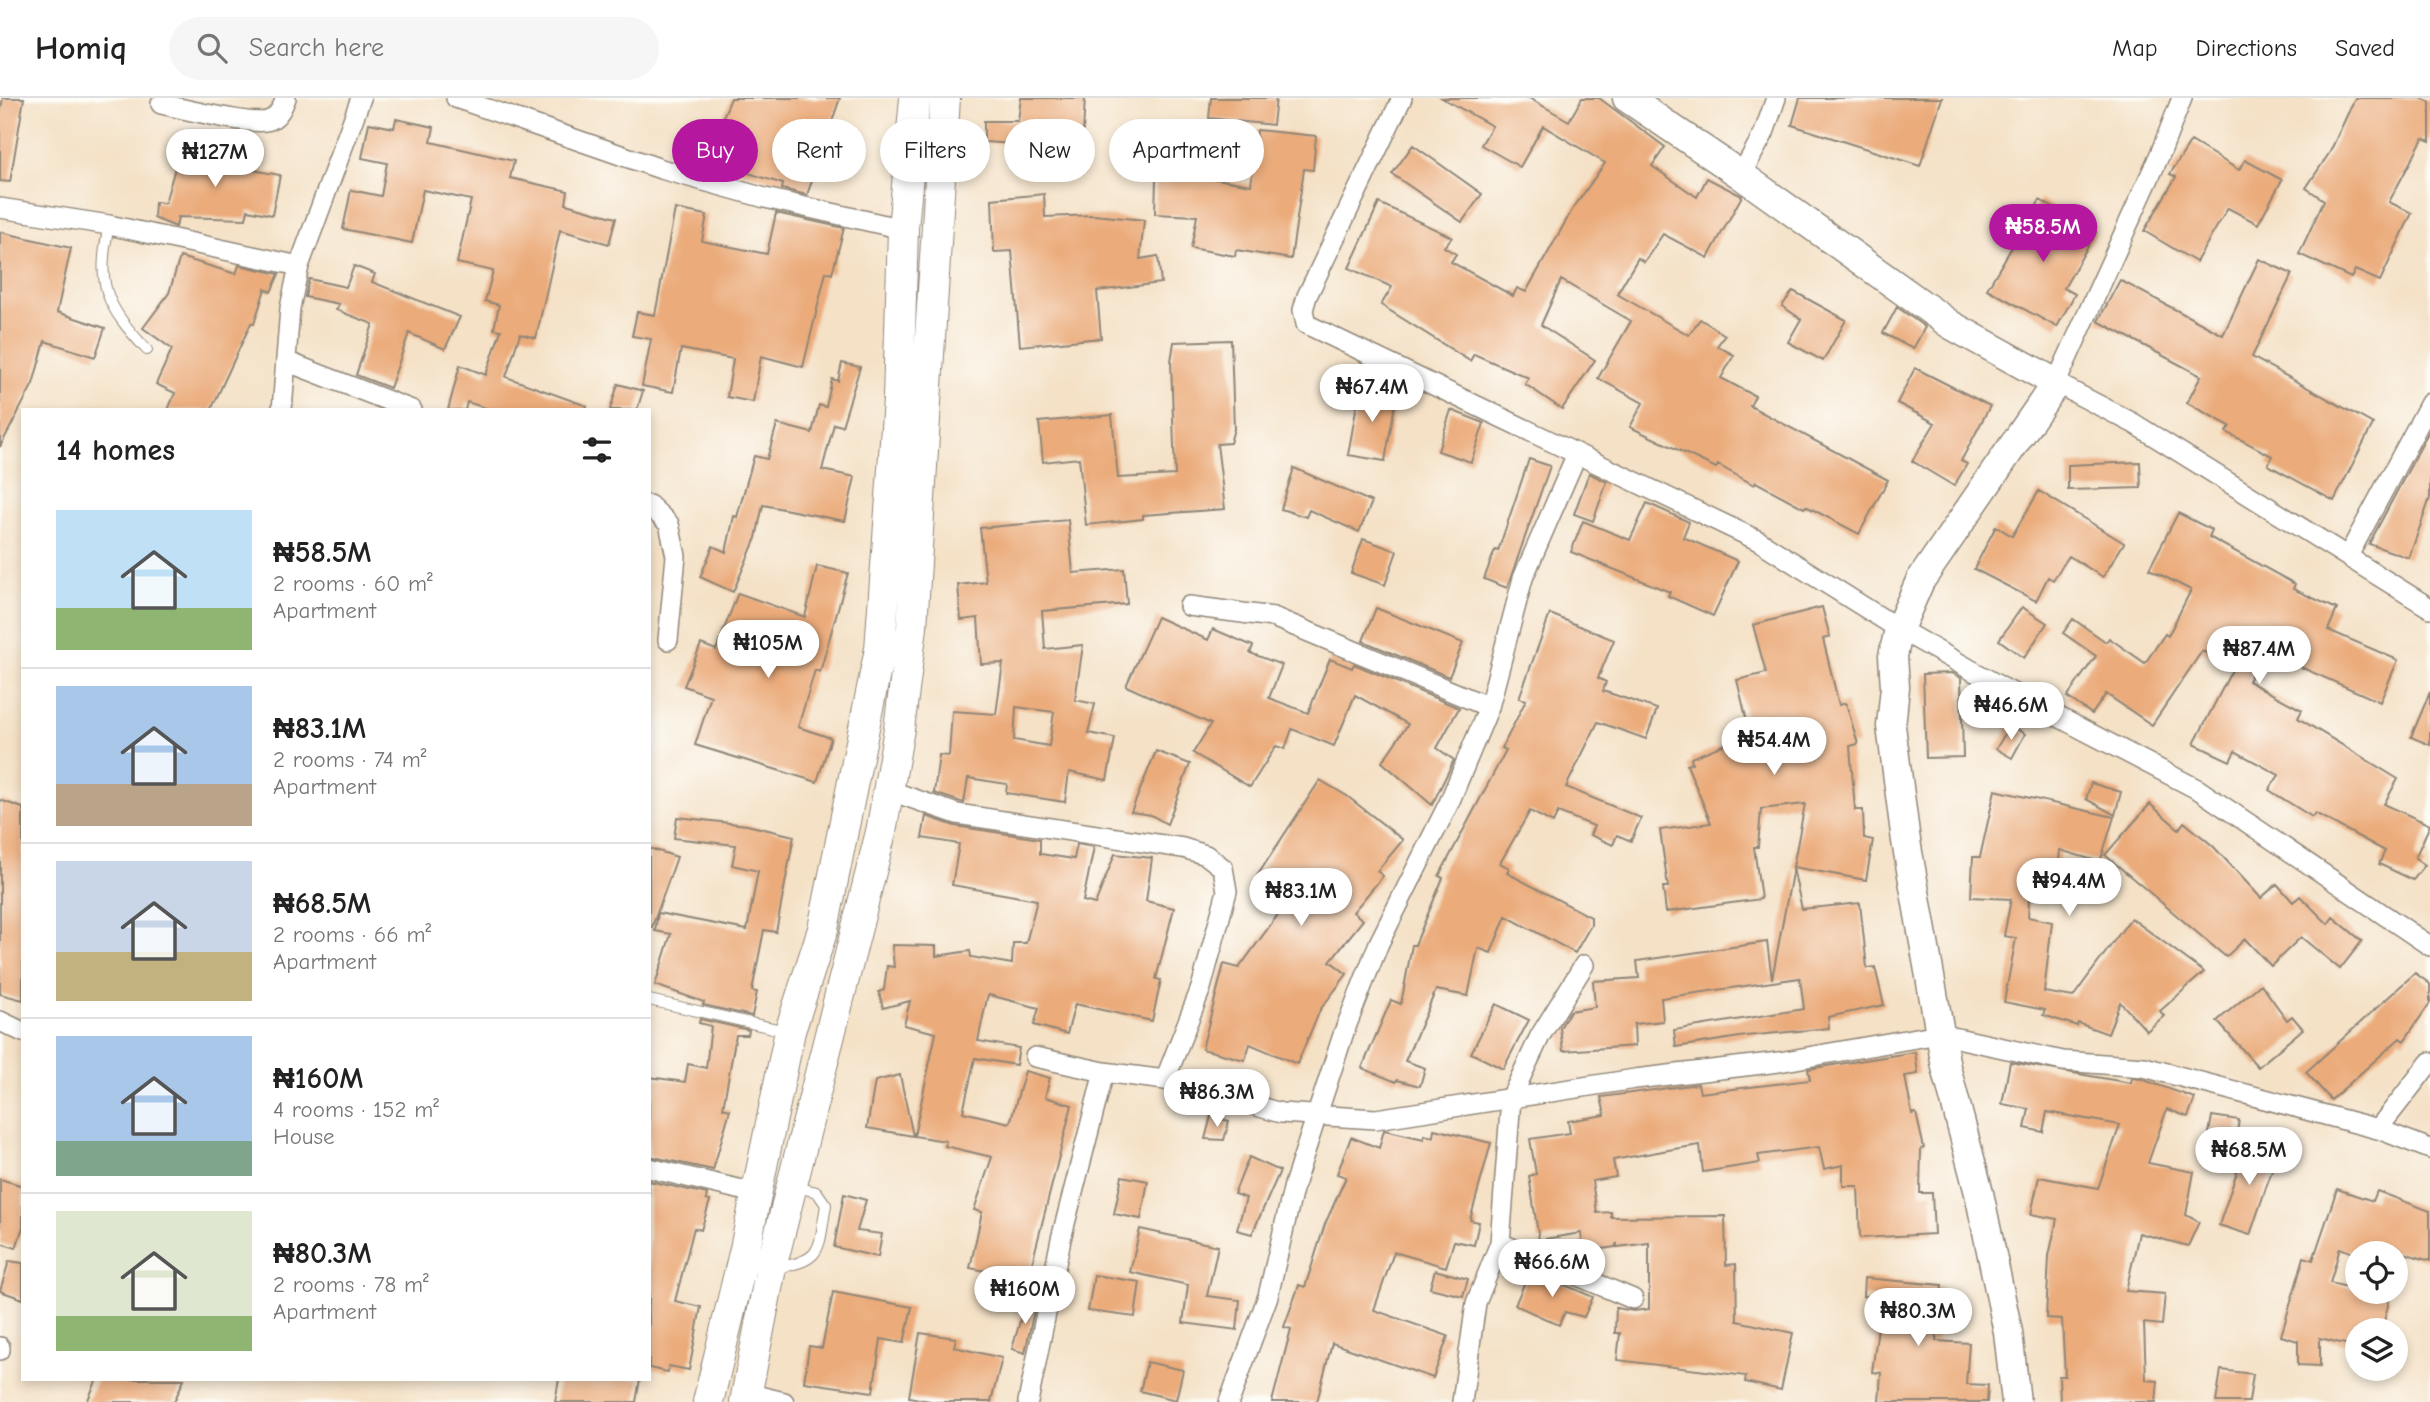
<!DOCTYPE html>
<html lang="en">
<head>
<meta charset="utf-8">
<style>
	body { margin:0; font-family:"Comic Neue",sans-serif; background:#f6f6f6; color:#222; height:100vh; display:flex; flex-direction:column; font-size:26px; white-space:nowrap }
	* { box-sizing:border-box; margin:0 }
	p { font-size:23px; color:#767676 }
	.icon { flex:none; width:38px; height:38px; fill:none; stroke:currentColor; stroke-width:2; stroke-linecap:round; stroke-linejoin:round }
	.map { position:relative; flex:1; overflow:hidden }
	.sheet { position:absolute; left:21px; top:310px; width:630px; height:973px; display:flex; flex-direction:column; background:#fff; border-radius:0px; box-shadow:0 4px 10px #0003 }
	.sheet>* { flex:none }
	.top-card { position:absolute; left:672px; top:21px; width:665px; height:63px; display:flex; gap:14px }
	.fabs { position:absolute; left:2345px; top:1143px; display:grid; gap:14px }
	.fabs a { display:grid; place-items:center; width:63px; height:63px; border-radius:50%; background:#fff; box-shadow:0 4px 10px #0003; font-size:35px }
	.price { position:absolute; translate:-50% -60px; padding:0 16px; border-radius:24px; background:#fff; color:#222; font-size:23px; line-height:46px; filter:drop-shadow(0 2px 4px #0008) }
	.price::after { content:''; position:absolute; left:50%; top:42px; width:21px; height:16px; margin-left:-10px; background:inherit; clip-path:polygon(0 0,100% 0,50% 100%) }
	.price.on { background:#b5179e; color:#fff }
	ul { padding:0; list-style:none }
	li { display:flex; align-items:center; gap:21px; height:175px; padding:0 35px }
	li+li { border-top:2px solid #e0e0e0 }
	li span { display:grid; place-items:center; flex:none; width:196px; height:140px; border-radius:0px; color:#555 }
	li>.icon { margin-inline-start:auto }
	span .icon { width:84px; height:84px; fill:#fffc; stroke-width:1 }
	li b { font-size:30px }
	h2 { display:flex; justify-content:space-between; align-items:center; height:84px; padding:0 35px; font-size:30px }
	.tag { padding:0 24px; border-radius:32px; background:#fff; box-shadow:0 4px 10px #0003; font-size:24px; line-height:63px }
	.tag.on { background:#b5179e; color:#fff }
	header { display:flex; align-items:center; gap:42px; box-sizing:border-box; height:98px; padding:0 35px; background:#fff; border-bottom:2px solid #e0e0e0 }
	header strong { font-size:33px }
	nav { display:flex; gap:38px; margin-inline-start:auto; font-size:24px }
	.search { width:490px; height:63px; background:#f6f6f6; display:flex; align-items:center; gap:18px; box-sizing:border-box; padding:0 24px; border-radius:38px; color:#767676; font-size:26px }
	.map>svg:first-child { display:block }
	.building { fill:#ebab7a; fill-rule:evenodd }
	.lines { fill:none; stroke-linecap:round; stroke-linejoin:round }
	.lane-casing { stroke:#908678; stroke-width:12 }
	.street-casing { stroke:#908678; stroke-width:22 }
	.secondary-casing { stroke:#908678; stroke-width:31 }
	.primary-casing { stroke:#908678; stroke-width:32 }
	.lane { stroke:#fff; stroke-width:10 }
	.street { stroke:#fff; stroke-width:19 }
	.secondary { stroke:#fff; stroke-width:28 }
	.primary { stroke:#fff; stroke-width:30 }
</style>
</head>
<body>
<header>
<strong>Homiq</strong>
<div class="search"><svg class="icon" aria-label="search" viewBox="0 0 24 24"><circle cx="10" cy="10" r="6"/><path d="M15 15l6 6"/></svg>Search here</div>
<nav><a>Map</a><a>Directions</a><a>Saved</a></nav>
</header>
<div class="map">
<svg width="2430" height="1304" viewBox="0 0 2430 1304">
	<rect width="100%" height="100%" fill="#fdfcf7"/>
	<filter id="ink" filterUnits="userSpaceOnUse"><feTurbulence type="fractalNoise" baseFrequency=".0143" numOctaves="2"/><feDisplacementMap in="SourceGraphic" scale="14" xChannelSelector="R" yChannelSelector="G"/><feConvolveMatrix kernelMatrix="1 2 1 2 8 2 1 2 1" color-interpolation-filters="sRGB"/></filter>
	<filter id="wash" filterUnits="userSpaceOnUse"><feTurbulence type="fractalNoise" baseFrequency=".00686" numOctaves="4" result="noise"/><feDisplacementMap in="SourceGraphic" scale="28" xChannelSelector="R" yChannelSelector="G"/><feGaussianBlur stdDeviation="1.57" result="paint"/><feColorMatrix in="noise" values="0 0 0 0 0 0 0 0 0 0 0 0 0 0 0 0 0 1.4 0 .05"/><feComposite in="paint" operator="in"/></filter>
	<g filter="url(#wash)">
		<rect width="100%" height="100%" fill="#f4e1c6"/>
		<g id="blocks">
			<path class="building" d="M3 0H24L10 84 0 83V15Z
				M731 0H840L807 97 782 91 783 86 692 57 702 26 718 31Z
				M1021 0H1085L1082 50 984 44V23H1018Z
				M1211 0H1276L1273 27 1209 20Z
				M1442 0H1529L1569 23 1582 0H1599L1665 49 1652 68 1697 99 1707 80 1742 98 1708 160 1663 136 1644 164 1638 160 1617 196 1689 237 1700 221 1725 237 1717 248 1734 257 1721 280 1755 298 1750 308 1888 382 1859 436 1806 408 1804 410 1756 384 1754 387 1718 367 1716 370 1630 329 1643 305 1598 280 1631 223 1561 182 1541 227 1595 262 1562 311 1525 286 1529 280 1474 256 1470 263 1381 207 1392 189 1349 170 1379 105 1452 139 1444 149 1456 156 1451 164 1513 198 1517 190 1526 194 1572 112 1605 65 1543 28 1520 69 1481 47 1492 28Z
				M1800 0H1942L1920 68 1792 27Z
				M2355 0H2421L2430 4V43L2423 40 2389 104 2412 115 2380 183 2355 172 2351 180 2299 156 2324 102 2306 90 2330 54Z
				M396 21 434 29 431 44 514 63 510 80 568 93 566 106 616 120 609 146 560 132 536 240 520 236 506 279 587 308V312H492L467 304 465 312H448L460 267 486 277 501 232 494 231 499 207 485 203 493 173 457 165 471 102 423 92 412 145 343 131 351 92 381 98 387 65 362 60 369 25 394 30Z
				M1257 32 1316 38 1313 72 1304 71 1291 161 1236 152 1235 158 1191 150 1197 118 1155 116 1157 48 1188 49 1187 76 1251 87Z
				M2191 43 2239 72 2245 62 2282 82 2258 126 2228 110 2196 164 2144 133 2176 79 2170 76Z
				M182 45 213 54 211 58 242 66 247 71 280 77 272 117 248 112 246 121 178 119 176 129 154 120 155 104 165 105Z
				M1413 47 1482 96 1462 124 1392 76Z
				M1044 96 1045 119 1094 117 1144 122 1140 161 1158 158 1161 185 1097 193 1101 240 1020 248 1012 153 994 154 992 101Z
				M2040 102 2096 134 2064 190 2075 196 2057 229 1987 191Z
				M675 111 707 117 702 143 767 156 776 115 844 130 832 176 826 174 803 269 761 258 753 304 727 299 733 261 681 251 673 294 642 288 651 241 632 238 637 214 655 217Z
				M0 134 71 150 57 214 105 230 95 259 45 243 33 286 0 349Z
				M180 159 236 176 239 167 279 176 271 194 265 191 254 226 251 225 211 312H168L175 295 156 286 172 251 143 230 169 195Z
				M2259 161 2292 176 2252 259 2373 326 2334 403 2268 367 2272 358 2226 334 2230 328 2187 305 2201 278 2098 223 2120 182 2223 237Z
				M354 168 375 176 372 184 460 219 445 251 409 235 390 290 356 277 373 226 336 212 339 206 305 199 309 181 346 189Z
				M1793 193 1846 222 1823 263 1788 244 1801 221 1782 208Z
				M1897 209 1925 229 1913 251 1883 235Z
				M1231 242 1234 331 1230 345 1217 346 1225 411 1143 417V421L1086 427 1079 360 1043 364 1039 324 1112 317 1118 380 1175 377 1171 263 1174 244Z
				M842 265 860 269 842 328 834 326 822 372 855 379 845 423 763 407 756 440 733 494 700 479 713 448 726 454 734 418 737 419 754 358 767 361 777 326 812 335 819 307 826 309 832 281 838 283Z
				M1915 270 1990 308 1961 363 1967 366 1954 388 1912 363 1935 325 1897 305Z
				M618 286 643 293 637 312H610Z
				M1360 289 1397 295 1385 363 1348 357Z
				M1451 312 1484 325 1471 364 1438 353Z
				M2430 331V400L2409 460 2369 446Z
				M1529 361 1550 368 1507 490 1484 481 1495 452 1498 453Z
				M2140 364 2141 390 2068 392V367Z
				M1294 370 1372 404 1359 434 1309 412 1306 419 1281 411Z
				M1589 375 1607 384 1593 423 1574 416Z
				M2039 393 2124 445 2103 479 2069 458 2053 482 2048 479 2036 503 1974 471 1996 428 2012 438Z
				M1647 405 1689 424 1683 439 1738 463 1713 518 1668 498 1670 494 1571 454 1583 423 1630 442Z
				M2178 415 2212 432 2209 439 2295 486 2293 491 2337 511 2328 532 2398 562 2380 604 2298 568 2301 560 2267 545 2248 583 2302 612 2298 620 2398 681 2384 706 2430 727 2415 760 2425 767 2413 782 2379 766 2385 753 2315 715 2312 719 2269 692 2279 677 2235 653 2230 663 2194 646 2234 568 2202 553 2152 627 2106 596 2092 616 2067 599 2096 558 2063 535 2073 521 2106 544 2109 540 2145 565 2165 536 2168 538 2191 492 2149 471Z
				M1068 422 1073 475 1124 471 1127 506 1042 513 1045 551 1083 547 1075 602 1095 606 1088 635 1115 640 1107 682 1069 674 1065 704 1006 695 1007 686 968 680 964 705 934 695 939 657 949 658 952 613 996 616 1003 565 981 566 978 520 961 522 958 487 986 484 980 430ZM1016 609 1054 614 1049 648 1014 642Z
				M1363 441 1397 453 1385 487 1351 475Z
				M817 468 848 475 820 574 815 572 798 629 831 640 817 684 695 647 711 598 684 588 701 546 716 552 738 495 805 519Z
				M1822 509 1830 539 1823 541 1839 607 1846 605 1858 646 1850 648 1855 712H1863L1864 740 1873 742 1866 782 1793 769 1805 706 1761 711 1758 749H1754L1761 801 1666 814 1663 789H1668L1660 732 1711 725 1687 667 1692 665 1691 660 1750 636 1737 582 1766 575 1753 527Z
				M2022 509 2047 525 2024 560 1999 542Z
				M1376 510 1463 545 1449 579 1363 543Z
				M1550 516 1614 542 1598 580 1606 584 1603 593 1657 611 1646 641 1598 624 1566 689 1641 720 1631 743 1617 737 1613 747 1590 737 1594 728 1558 714 1553 725 1530 713 1500 765 1509 770 1507 775 1591 819V827L1575 855 1506 818 1491 855 1478 850 1468 898 1436 892 1405 963 1425 970 1420 988 1397 982 1396 984 1362 970 1391 902 1401 906 1412 847H1415L1443 780 1439 778 1506 652 1502 650 1526 602 1519 600Z
				M1157 519 1208 542 1213 531 1253 548 1250 555 1282 567 1269 600 1308 615 1330 561 1352 570 1354 566 1459 610 1437 650 1454 662 1432 707 1382 664 1408 626 1355 597 1334 648 1292 631 1285 651 1276 648 1250 689 1193 655 1211 626 1126 588Z
				M1952 575 1961 580 1963 659 1926 660 1923 576Z
				M2430 594V647L2411 639Z
				M2010 627 2025 636 2012 660 1996 651Z
				M1156 653 1190 666 1167 726 1151 717 1131 714Z
				M1320 682 1347 698 1403 742 1377 773 1383 778 1353 814 1363 822 1330 863 1347 876 1320 912 1297 966 1250 946 1245 962 1202 951 1224 866 1239 870 1282 811 1259 793 1267 782 1257 778Z
				M2091 685 2121 694 2115 717 2086 701Z
				M1995 692 2114 719 2100 764 2060 752 2057 785 2030 782 2028 819 2052 824 2044 894 2073 899 2131 820 2204 874 2160 913 2164 918 2147 933 2120 904 2108 936 2078 925 2077 928 2043 917 2045 912 2004 904 2016 840 2004 838 2011 801 1971 799 1973 759H1980Z
				M0 702 23 710V902L0 896Z
				M2150 706 2179 731 2184 724 2213 748 2261 800 2277 786 2293 804 2300 798 2328 826 2333 819 2362 843 2340 871 2301 839 2271 868 2245 841 2226 859 2105 757Z
				M926 718 955 728 1040 741V756L1074 761 1077 746 1094 749 1083 803 1095 806 1115 756 1152 760 1146 803 1174 810 1156 881 1161 882 1152 923 1075 906 1067 936 1034 927 1039 910 989 897 987 900 978 943 1019 950 1016 967 975 960 963 1014 1010 1025 1025 973 1050 980 1045 999 1072 1007 1028 1181 970 1170 982 1114 974 1112 992 1059 945 1048 946 1043 914 1038 936 935 904 927 910 903 883 910 879 894 884 892 887 868 894 869 892 847 936 848V858L970 853 971 859 1012 866 1013 845H1026L1037 802 952 787 959 746 922 740Z
				M677 719 747 727 794 738 776 834 764 832 752 893 757 894 752 918 703 907 704 904 655 887 671 836 655 833 658 815 747 832 758 773 732 767 736 747 674 740Z
				M649 750 677 759 652 829H649Z
				M1793 770 1802 811 1860 805 1867 870 1875 869 1884 907 1828 919 1829 930 1746 938 1676 949 1674 932 1804 911 1800 880 1661 900 1663 923 1634 926 1635 948 1563 953 1560 930 1570 913 1595 909 1593 883 1639 880 1637 863 1767 844 1772 881Z
				M2415 875 2430 886V905L2404 943 2400 940 2331 1002 2306 974Z
				M2261 886 2287 922 2292 918 2303 931 2258 969 2217 923Z
				M1496 906 1529 922 1503 971 1471 955Z
				M700 921 749 932 748 937H736L723 1010 730 1012 713 1072 649 1058V979L685 984 688 966 706 970 711 928 699 925Z
				M1915 954 1918 976 1905 978 1912 1016 1916 1015 1924 1050 1921 1051 1920 1095H1932L1934 1136 1860 1140 1858 1088H1843V1067L1824 1071 1819 1049 1758 1057 1760 1065 1703 1074 1700 1047 1674 1051 1613 1062 1616 1079 1592 1083 1597 1115 1611 1114V1119L1725 1118 1726 1167 1736 1166 1737 1223 1793 1235 1781 1292 1745 1284 1746 1278 1617 1262 1620 1235H1615L1616 1210 1634 1213 1649 1211V1145L1617 1149V1145L1615 1149 1602 1151 1603 1159 1585 1162 1581 1135 1539 1142 1529 1078 1536 1076 1530 1041 1570 1035 1568 1023 1605 1017 1601 999 1698 986 1700 995 1810 982 1808 971Z
				M2010 964 2131 985 2132 980 2141 981 2195 1000 2188 1019 2167 1011 2148 1065 2194 1074 2186 1117 2199 1124 2188 1148 2139 1135 2126 1193 2165 1196 2162 1227 2144 1225 2146 1282 2158 1283 2156 1304H2060L2059 1278H2065L2062 1221 2046 1220 2049 1158 2057 1121 2031 1116 2039 1079 2098 1090 2120 1027 2047 1014 2043 1034 2025 1030 2029 1011 2002 1006Z
				M900 977 913 1038 867 1030 875 983Z
				M1211 1018 1229 1023 1224 1042 1205 1041Z
				M2212 1018 2239 1022 2234 1051 2207 1047Z
				M1434 1031 1491 1045 1470 1122 1479 1124 1474 1147 1454 1143 1446 1169 1394 1154 1374 1212 1448 1238 1433 1280 1332 1245 1317 1304H1272L1291 1231 1284 1229 1299 1187 1305 1189 1325 1126 1346 1079 1337 1076 1351 1039 1379 1050 1384 1032 1424 1041V1037L1433 1039Z
				M2248 1041 2279 1051 2250 1137 2219 1127Z
				M1249 1059 1280 1073 1252 1136 1237 1132 1246 1100 1234 1096Z
				M1122 1078 1148 1083 1141 1121 1114 1116Z
				M0 1081 23 1088V1129L16 1150 0 1145Z
				M649 1083 707 1096 706 1102 710 1103 701 1132 694 1130 675 1203 701 1209 689 1272 669 1268 668 1274 649 1270Z
				M2337 1091 2373 1103 2377 1093 2430 1113V1163L2404 1155H2353L2340 1150 2330 1185 2390 1199 2382 1232H2357V1249L2320 1240V1268L2298 1267V1243L2281 1238 2304 1159 2313 1162Z
				M844 1096 866 1102 857 1133 882 1136 878 1159 834 1149Z
				M1140 1131 1218 1148 1207 1198 1240 1202 1237 1232 1183 1225 1188 1187 1130 1174Z
				M9 1163 23 1165V1201L0 1193Z
				M1435 1172 1468 1181 1463 1198 1430 1190Z
				M1530 1172 1593 1199 1584 1219 1565 1214 1559 1227 1515 1207Z
				M1094 1177 1140 1184 1135 1219 1088 1213Z
				M1864 1180 1942 1187 1936 1243 1969 1245 1966 1286 1988 1287 1987 1304H1879L1881 1275 1872 1274 1882 1200 1863 1198Z
				M833 1194 912 1209 904 1245 881 1241 873 1294 804 1284 809 1248 822 1250Z
				M1027 1199 1036 1202 1025 1255 1012 1251Z
				M920 1235 956 1240 954 1249 1002 1260 991 1304H935L909 1299Z
				M1147 1264 1183 1272 1176 1302 1140 1293Z
				M2221 1272 2253 1276 2249 1304H2216Z
				M97 1281H184L174 1304H87Z
				M559 1281H640L636 1304H555Z"/>
		</g>
	</g>
	<g filter="url(#ink)">
		<use href="#blocks" fill-opacity="0" stroke="#908678" stroke-width="2"/>
		<g class="lines">
			<g class="lane-casing">
				<path id="lane" d="M109 127C96 187 105 207 147 252
					M649 902 786 933
					M775 1170C824 1162 818 1153 826 1107L817 1094 796 1089"/>
			</g>
			<g class="street-casing">
				<path id="street" d="M456 0 661 71 765 100 903 131
					M1402 0 1307 198 1303 212 1306 226 1759 443 1899 531 2003 590 2199 692 2430 848
					M2182 0 2160 56 2056 285 2133 325 2430 510
					M161 6C181 10 255 29 270 22 279 18 283 8 286 0
					M1741 77 1764 35 1776 0
					M0 110 109 127 299 168
					M288 264 412 312
					M282 312 290 210 299 168 361 0
					M649 407 669 426 676 458 668 542
					M2348 458 2430 305
					M1189 508 1273 519 1489 609
					M888 692 957 716 1183 750 1206 757 1223 770 1227 793 1201 890 1165 982
					M0 923 23 934
					M1035 959 1104 974 1165 982 1281 1015 1376 1021 1635 981 1779 964 1939 936 2063 963 2144 969 2378 1031 2430 1051
					M2378 1031 2430 964
					M649 1070 755 1095
					M1500 1145 1633 1201
					M0 1252V1249
					M747 1295 784 1304
					M1028 1304 1061 1141 1104 974
					M1229 1304 1268 1198 1294 1087 1344 934 1379 845 1449 705 1489 609 1523 480 1576 358
					M1462 1304 1476 1205 1500 1145 1511 1000 1540 938 1584 867"/>
			</g>
			<g class="secondary-casing">
				<path id="secondary" d="M1627 0 1741 77 1951 227 2056 285 1920 483 1899 531 1893 558 1895 589 1891 628 1906 743 1946 969 1979 1095 2008 1234 2016 1304"/>
			</g>
			<g class="primary-casing">
				<path id="primary" d="M708 1304 745 1151 790 933 823 831 880 551 898 302 903 131 915 0
					M745 1304 771 1170 881 734 899 631 912 529 945 0"/>
			</g>
			<use href="#lane" class="lane"/>
			<use href="#street" class="street"/>
			<use href="#secondary" class="secondary"/>
			<use href="#primary" class="primary"/>
		</g>
	</g>
</svg>
<div class="fabs">
<a><svg class="icon" aria-label="locate" viewBox="0 0 24 24"><circle cx="12" cy="12" r="6"/><path d="M12 2v4M12 18v4M2 12h4M18 12h4"/></svg></a>
<a><svg class="icon" aria-label="layers" viewBox="0 0 24 24"><path d="M12 4l9 5-9 5-9-5zM3 14l9 5 9-5"/></svg></a>
</div>
<b class="price" style="left:215px;top:91px">₦127M</b>
<b class="price on" style="left:2043px;top:166px">₦58.5M</b>
<b class="price" style="left:1372px;top:326px">₦67.4M</b>
<b class="price" style="left:768px;top:582px">₦105M</b>
<b class="price" style="left:2259px;top:588px">₦87.4M</b>
<b class="price" style="left:2011px;top:644px">₦46.6M</b>
<b class="price" style="left:1774px;top:679px">₦54.4M</b>
<b class="price" style="left:2069px;top:820px">₦94.4M</b>
<b class="price" style="left:1301px;top:830px">₦83.1M</b>
<b class="price" style="left:1217px;top:1031px">₦86.3M</b>
<b class="price" style="left:2249px;top:1089px">₦68.5M</b>
<b class="price" style="left:1552px;top:1201px">₦66.6M</b>
<b class="price" style="left:1025px;top:1228px">₦160M</b>
<b class="price" style="left:1918px;top:1250px">₦80.3M</b>
<div class="top-card">
<a class="tag on">Buy</a>
<a class="tag">Rent</a>
<a class="tag">Filters</a>
<a class="tag">New</a>
<a class="tag">Apartment</a>
</div>
<section class="sheet">
<h2>14 homes<svg class="icon" aria-label="filters" viewBox="0 0 24 24"><path d="M4 7h16M4 17h16"/><circle cx="9" cy="7" r="2"/><circle cx="15" cy="17" r="2"/></svg></h2>
<ul>
<li><span style="background:linear-gradient(#bfe0f5 70%,#8fb573 0)"><svg class="icon" aria-label="home" viewBox="0 0 24 24"><path d="M3 11l9-7 9 7M6 9v11h12V9"/></svg></span><div><b>₦58.5M</b><p>2 rooms · 60 m²</p><p>Apartment</p></div></li>
<li><span style="background:linear-gradient(#a9c7e8 70%,#b9a48a 0)"><svg class="icon" aria-label="home" viewBox="0 0 24 24"><path d="M3 11l9-7 9 7M6 9v11h12V9"/></svg></span><div><b>₦83.1M</b><p>2 rooms · 74 m²</p><p>Apartment</p></div></li>
<li><span style="background:linear-gradient(#c9d6e8 65%,#c2b280 0)"><svg class="icon" aria-label="home" viewBox="0 0 24 24"><path d="M3 11l9-7 9 7M6 9v11h12V9"/></svg></span><div><b>₦68.5M</b><p>2 rooms · 66 m²</p><p>Apartment</p></div></li>
<li><span style="background:linear-gradient(#a9c7e8 75%,#7fa58c 0)"><svg class="icon" aria-label="home" viewBox="0 0 24 24"><path d="M3 11l9-7 9 7M6 9v11h12V9"/></svg></span><div><b>₦160M</b><p>4 rooms · 152 m²</p><p>House</p></div></li>
<li><span style="background:linear-gradient(#dfe7d0 75%,#8fb573 0)"><svg class="icon" aria-label="home" viewBox="0 0 24 24"><path d="M3 11l9-7 9 7M6 9v11h12V9"/></svg></span><div><b>₦80.3M</b><p>2 rooms · 78 m²</p><p>Apartment</p></div></li>
</ul>
</section>
</div>
</body>
</html>
